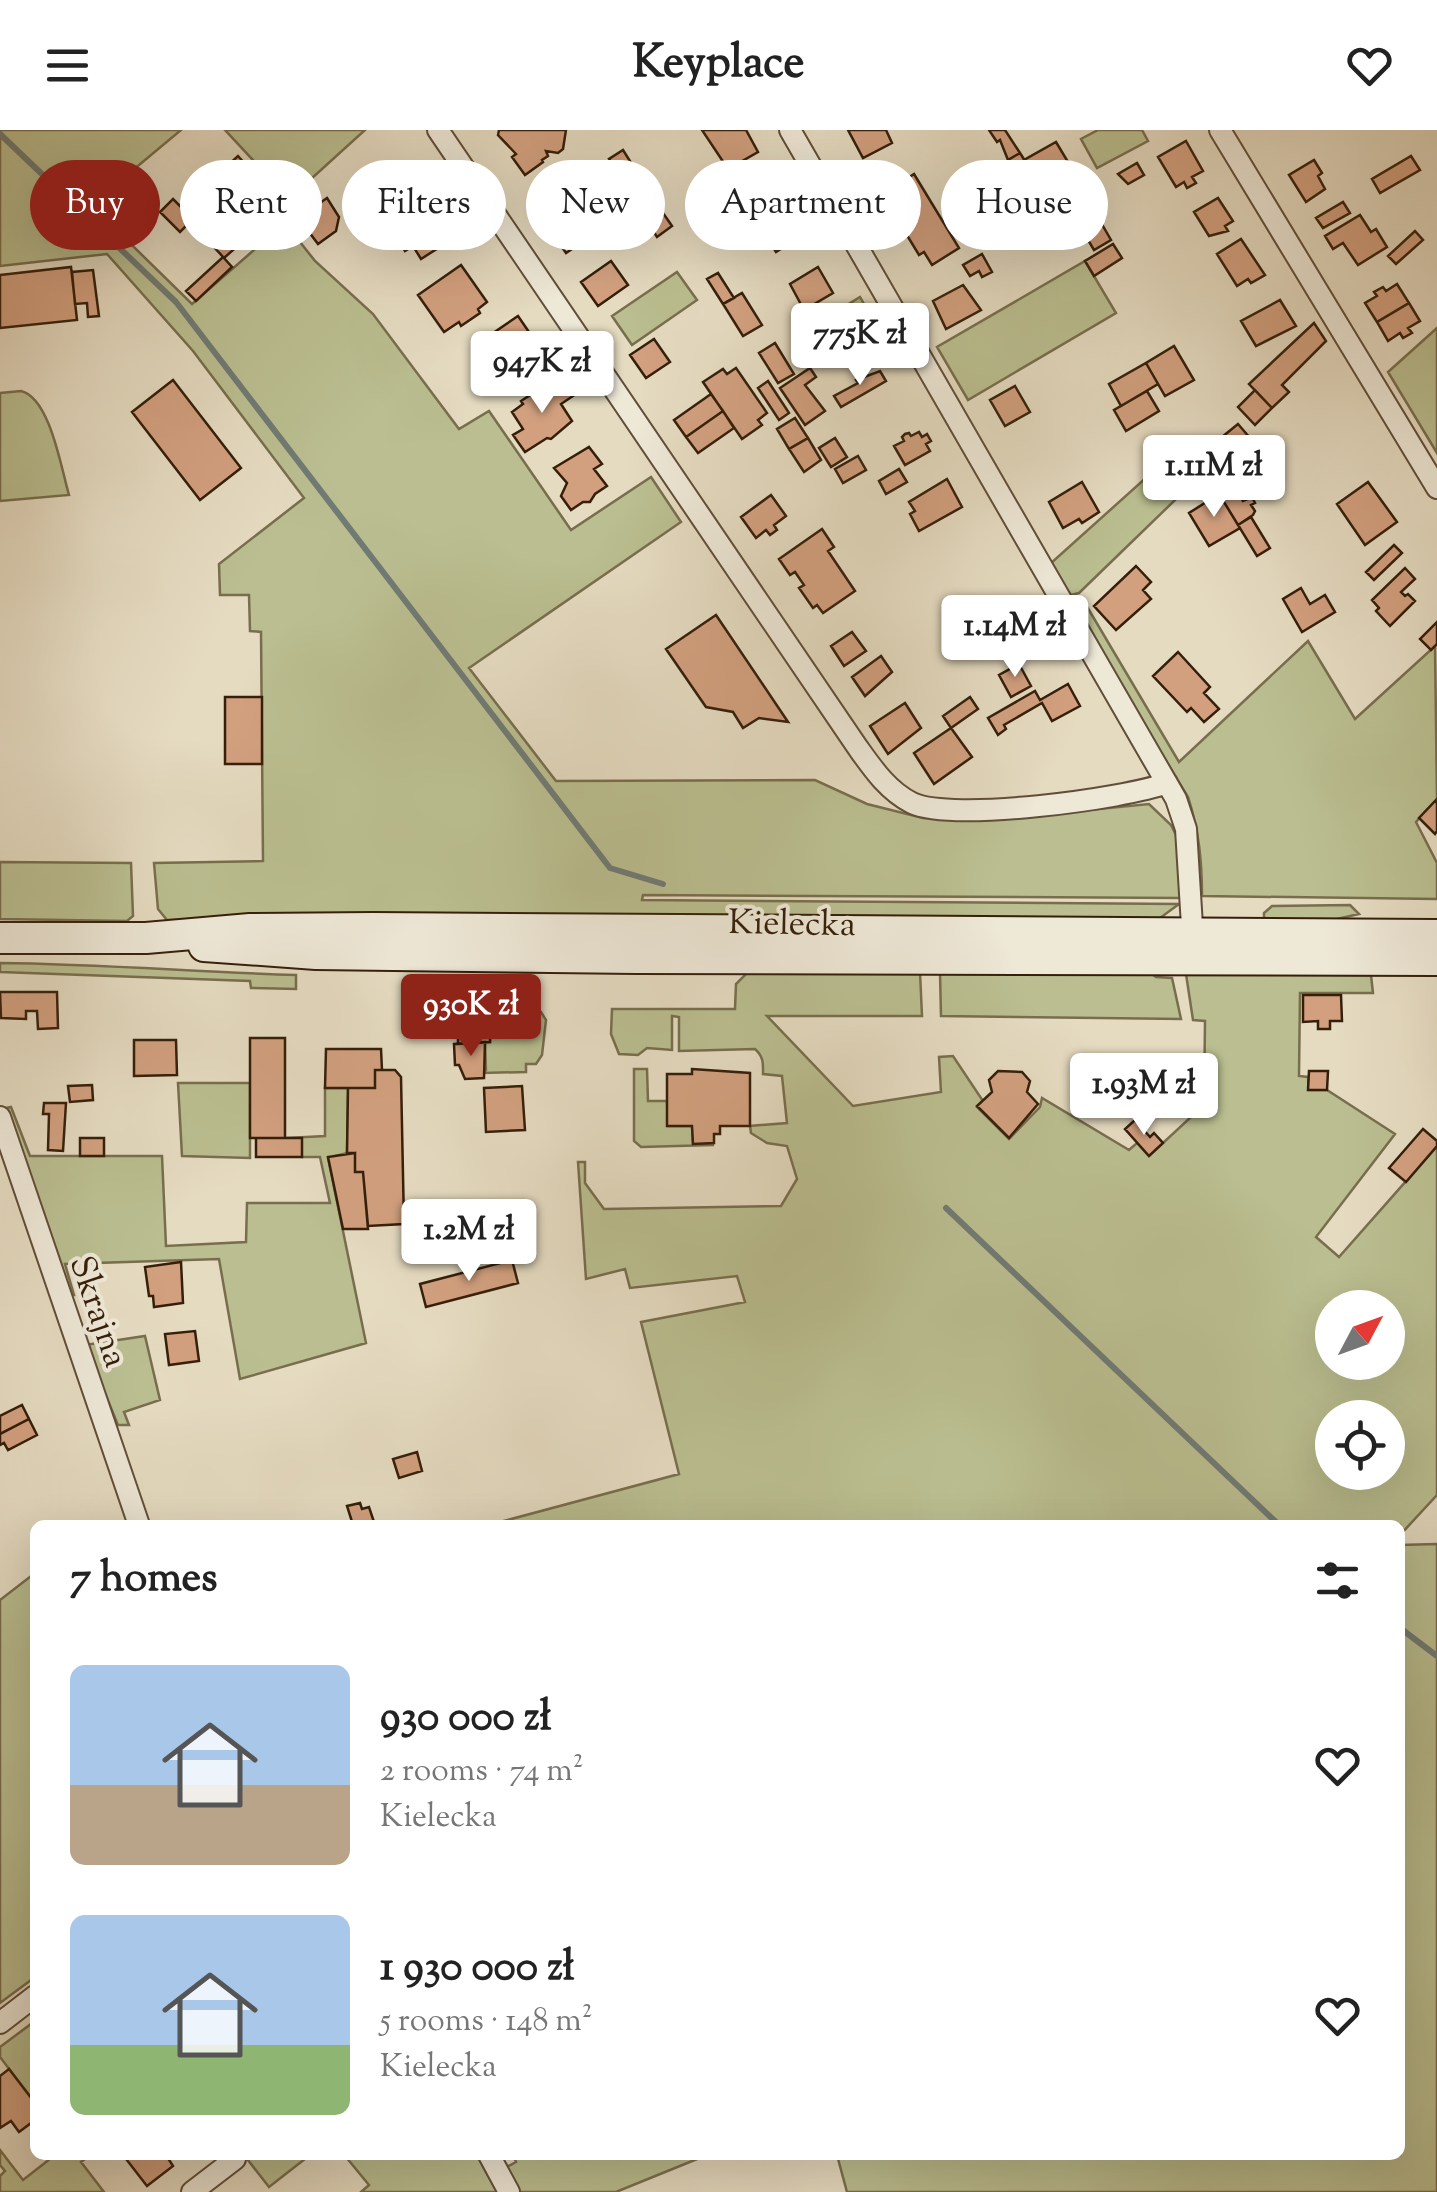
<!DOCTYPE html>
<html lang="en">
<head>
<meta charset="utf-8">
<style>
	body { margin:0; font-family:"Sorts Mill Goudy",serif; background:#f6f6f6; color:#222; height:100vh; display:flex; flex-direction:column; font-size:38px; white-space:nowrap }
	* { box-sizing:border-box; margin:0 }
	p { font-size:32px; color:#767676 }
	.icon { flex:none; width:55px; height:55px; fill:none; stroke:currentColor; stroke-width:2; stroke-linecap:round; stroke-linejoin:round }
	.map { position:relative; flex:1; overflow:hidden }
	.panel { position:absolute; left:30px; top:1390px; width:1375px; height:640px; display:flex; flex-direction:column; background:#fff; border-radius:15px; box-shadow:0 10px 40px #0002 }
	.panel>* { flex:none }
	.banner { position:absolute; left:30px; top:30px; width:1378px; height:90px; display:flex; gap:20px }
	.needle { width:65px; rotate:49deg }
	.tools { position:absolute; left:1315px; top:1160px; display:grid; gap:20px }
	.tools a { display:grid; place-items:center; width:90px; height:90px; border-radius:50%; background:#fff; box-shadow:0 10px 40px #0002; font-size:50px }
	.price { position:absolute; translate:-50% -85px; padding:0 22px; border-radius:10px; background:#fff; color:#222; font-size:32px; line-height:65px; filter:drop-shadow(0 2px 5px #0008) }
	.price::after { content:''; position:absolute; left:50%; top:60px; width:30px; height:22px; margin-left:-15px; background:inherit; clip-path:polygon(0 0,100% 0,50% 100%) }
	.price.selected { background:#8f2418; color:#fff }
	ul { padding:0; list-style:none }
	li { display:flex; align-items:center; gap:30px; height:250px; padding:0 40px }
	li span { display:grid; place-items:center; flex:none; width:280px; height:200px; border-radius:15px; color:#555 }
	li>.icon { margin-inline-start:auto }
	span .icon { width:120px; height:120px; fill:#fffc; stroke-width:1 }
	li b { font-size:42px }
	h2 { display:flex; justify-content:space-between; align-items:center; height:120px; padding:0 40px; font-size:42px }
	.chip { padding:0 35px; border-radius:45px; background:#fff; box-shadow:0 10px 40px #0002; font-size:35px; line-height:90px }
	.chip.selected { background:#8f2418; color:#fff }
	header { display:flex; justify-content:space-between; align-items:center; height:130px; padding:0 40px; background:#fff; font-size:45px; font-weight:700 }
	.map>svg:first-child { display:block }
	.green { fill:#babe90; stroke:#786e4d; stroke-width:2.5; fill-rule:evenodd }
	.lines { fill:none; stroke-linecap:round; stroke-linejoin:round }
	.stream { stroke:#707b74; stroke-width:6 }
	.building { fill:#d2a07f; stroke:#351f0a; stroke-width:2.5 }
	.minor-casing { stroke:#614e38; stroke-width:24 }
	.secondary-casing { stroke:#351f0a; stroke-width:34 }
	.minor { stroke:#eee8d7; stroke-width:20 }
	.secondary { stroke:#eee8d7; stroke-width:30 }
	.labels { text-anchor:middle; stroke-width:8; stroke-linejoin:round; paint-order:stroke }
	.street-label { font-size:35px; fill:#351f0a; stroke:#eee8d7 }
</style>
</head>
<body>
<header><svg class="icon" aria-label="menu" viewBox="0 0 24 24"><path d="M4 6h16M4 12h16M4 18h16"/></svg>Keyplace<svg class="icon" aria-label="heart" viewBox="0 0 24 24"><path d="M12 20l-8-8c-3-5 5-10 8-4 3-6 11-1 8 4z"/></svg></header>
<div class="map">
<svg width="1437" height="2062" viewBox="0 0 1437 2062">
	<rect width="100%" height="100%" fill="#e5dbc1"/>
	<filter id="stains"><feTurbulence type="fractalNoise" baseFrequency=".002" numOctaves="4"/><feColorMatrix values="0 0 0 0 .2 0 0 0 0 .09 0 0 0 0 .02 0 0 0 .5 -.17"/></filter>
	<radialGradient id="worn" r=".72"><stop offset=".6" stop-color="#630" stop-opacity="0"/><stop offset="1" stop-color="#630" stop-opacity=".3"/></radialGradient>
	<path class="green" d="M0 0H181L91 75 192 174 285 93 315 131 373 184 459 299 489 281 571 400 651 347 681 392 469 538 556 651 815 650 867 674 923 688 988 690 1149 674 1171 695 1179 711 1181 768 643 765 642 770 1179 774 1156 791 167 790 158 779 154 733 263 731 261 502 250 501 249 465H220L219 434 304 368 193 221 107 124 0 136Z
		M225 0H365L289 69Z
		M1098 0H1142L1148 11 1097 38 1081 9Z
		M1085 131 1116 183 968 270 937 217Z
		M677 142 697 170 632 215 612 186Z
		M860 167 876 195 818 229 802 203Z
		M1437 198V323L1388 242Z
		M21 261C50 268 61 338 69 365L0 371V263Z
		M1187 311 1205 341 1079 463 1067 466 1050 434Z
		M1086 475 1179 632 1308 511 1355 589 1435 516 1437 669 1416 692 1437 733V769L1202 766C1202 731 1199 701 1188 667L1080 489Z
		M0 732 131 733 133 786 127 791 0 789Z
		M1350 775 1359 784 1328 791 1264 793V783L1272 776Z
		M0 833C99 834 197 842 296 845V859L251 858 250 851 0 842Z
		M920 842 922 886H767L853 976 941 962 939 927 953 926 983 971 977 977 1009 1009 1040 977 1042 968 1129 1020 1137 1013 1149 1026 1204 975 1205 891 1193 890 1186 844 1371 845 1373 863H1300L1299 946 1308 947 1309 960H1327L1395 1004 1316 1107 1339 1127 1437 1016V1365L1400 1405V1395H489L679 1344 641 1192 745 1172 737 1146 630 1158 625 1139 586 1149 578 1032H585V1053L604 1079 781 1076 797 1049 787 1016 767 1013 751 1003 750 996 787 993 782 946 763 944C763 934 764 927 755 919L679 921V887L672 886V920L647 918 638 925 619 924 611 904 612 879H735L736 854 747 843ZM1332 1178H1388V1232H1332ZM1332 1288H1388V1342H1332Z
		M940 843 1152 844 1156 847 1172 848 1181 889 941 886Z
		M491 881 541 882 546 890 542 925 536 934H526V942L483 943 486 940 485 912H490Z
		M634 939H647L648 971H667L668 996H692L693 1014 714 1015 641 1017 634 1011Z
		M178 953H250V1028L182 1026Z
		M325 958H348L347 1023 328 1028 366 1213 240 1249 219 1129 65 1134 74 1165H70L6 978 11 977 30 1026H162L166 1116 246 1112 247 1073H330L320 1027H302L285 1008 325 1006Z
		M145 1206 160 1270 124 1282 129 1295H118L85 1215Z
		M1437 1414V2062H847L837 2025H1400V1415Z
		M35 1443V1847L0 1873V1470Z
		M35 1891V1973L0 1927V1917Z
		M0 2020 23 2050 55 2025H90L81 2032 104 2062H0V2046L5 2041 0 2035Z
		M244 2025H310L269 2057Z
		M349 2025H477L497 2062H361L369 2055 346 2027Z
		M513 2025H707L616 2062H520L505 2038 516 2032Z"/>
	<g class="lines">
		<path class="stream" d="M0 4 176 172 610 738 663 754
			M946 1078 1279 1395
			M1400 1498 1437 1526"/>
	</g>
	<path class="building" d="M499 0H566L563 19 558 23 546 21 548 26 542 30 543 32 525 45 512 27 516 24 498 5Z
		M702 0H746L758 22 728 39Z
		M848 0H886L892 13 863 28Z
		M989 0H1005L1020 23 1008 30 1000 10 997 12Z
		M1186 11 1203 41 1192 47 1196 53 1187 58 1184 52 1176 57 1158 27Z
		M1056 12 1086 62 1055 80 1024 30Z
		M623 20 635 39 621 48 609 29Z
		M1020 23 1049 69 1037 77 1008 30Z
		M238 26 256 46 260 42 265 46 261 50 268 58 251 74 230 51 223 58 214 48Z
		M1411 26 1420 40 1380 63 1372 49Z
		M1314 30 1322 43 1318 46 1325 59 1306 72 1289 45Z
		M1137 33 1144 45 1128 54 1118 44Z
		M914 44 959 118 932 135 924 122 919 125 891 79 904 70 896 56Z
		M565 46 580 67 555 84 552 80 548 83 536 66Z
		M641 48 663 83 655 88 648 77 643 81 627 57Z
		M1084 63 1111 110 1094 120 1066 73Z
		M327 68 339 87 336 101 318 114 306 98 311 94 313 84 310 80Z
		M1218 68 1233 91 1225 96 1228 101 1209 106 1194 82Z
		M173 69 193 89 180 102 160 82Z
		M1343 72 1350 83 1323 98 1316 88Z
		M421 78 441 99 449 93 457 106 421 129 413 116 405 121 394 103 406 95 403 90Z
		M790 80 803 105 776 122 761 97Z
		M578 83 593 105 566 123 551 101Z
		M663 83 672 96 657 107 648 93Z
		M1360 85 1371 102 1376 99 1387 117 1358 135 1343 113 1333 119 1325 106Z
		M1415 101 1423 110 1396 134 1388 126Z
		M231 102 241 113 224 128 214 117Z
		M1241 109 1265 145 1251 153 1248 149 1237 156 1217 124Z
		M1113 114 1122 128 1094 146 1085 131Z
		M982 124 992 142 982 147 979 141 970 146 963 135Z
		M223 127 232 137 196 171 186 161Z
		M611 131 628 155 598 176 581 152Z
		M461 135 487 172 478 179 480 183 461 196 459 192 444 202 418 165Z
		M71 137 77 190 0 198V145Z
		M818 137 833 163 804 180 790 154Z
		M93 140 99 186 88 187 87 173 75 174 72 142Z
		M718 143 734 168 723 174 707 149Z
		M1397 154 1409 173 1377 192 1365 173 1377 166 1374 162 1383 157 1386 161Z
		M963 155 981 180 946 199 933 171Z
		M742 163 762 195 743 206 723 174Z
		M1280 170 1296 196 1256 216 1241 191Z
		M1409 173 1420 191 1408 198 1412 203 1403 208 1400 203 1388 211 1377 192Z
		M518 186 531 205 520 213 523 218 519 221 527 234 512 244 508 239 495 247 474 216Z
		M1314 193 1326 211 1282 255 1289 262 1272 278 1249 254Z
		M654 209 670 232 646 248 630 225Z
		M775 213 794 244 778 253 759 223Z
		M1174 216 1194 250 1165 266 1146 233Z
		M1146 233 1158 254 1121 276 1109 254Z
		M736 238 767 283 758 290 762 295 742 309 703 252 723 239 727 244Z
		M810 238 816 247 805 255 825 281 805 295 780 258Z
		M880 241 886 251 841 277 834 266 858 253 856 250Z
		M173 250 241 338 200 370 132 282Z
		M563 250 573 266 561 274 572 291 551 309 547 308 525 322 513 305 523 299 512 282 523 274 521 271 541 258 544 262Z
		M768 251 789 283 779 290 758 258Z
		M1015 256 1030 282 1005 296 990 270Z
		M1255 260 1272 278 1255 295 1238 277Z
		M1147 261 1159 281 1126 301 1114 280Z
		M711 264 723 281 686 307 674 290Z
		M723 281 734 298 698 323 686 307Z
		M795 288 808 308 789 319 777 299Z
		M1238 294 1256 315 1245 324 1248 327 1242 333 1239 329 1228 337 1211 316Z
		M919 302 922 307 927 304 931 311 926 314 930 321 905 335 894 316 904 311 902 307 905 304 909 303 911 306Z
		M808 308 821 330 804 342 789 319Z
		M835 308 847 327 831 337 819 318Z
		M589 317 602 334 594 339 607 356 595 364 590 372H583L571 380 561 366 567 353 554 338Z
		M858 326 866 340 843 353 835 339Z
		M899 339 907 352 886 364 879 351Z
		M947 349 962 377 919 401 910 384 915 381 909 372Z
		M1230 350 1243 371 1252 367 1255 373 1251 375 1255 381 1253 385 1238 395 1216 359Z
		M1082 352 1099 382 1082 393 1079 389 1063 398 1049 372Z
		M1368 352 1397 392 1365 415 1337 374Z
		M1219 364 1240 398 1209 416 1189 383Z
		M771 365 786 386 774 395 777 400 770 405 766 400 756 408 741 387Z
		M1251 387 1270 418 1257 426 1238 395Z
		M822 399 834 417 828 421 855 461 823 483 817 475 813 478 799 458 804 455 795 442 790 445 779 429Z
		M1394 415 1402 423 1374 450 1366 442Z
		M1136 436 1151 452 1143 460 1151 469 1116 500 1094 476Z
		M1405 438 1415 449 1401 462 1405 466 1408 464 1415 471 1390 496 1376 481 1379 478 1372 470Z
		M1301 458 1310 474 1325 465 1335 482 1302 502 1283 469Z
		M716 485 788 592 759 588 743 598 733 582 706 577 666 519Z
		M1437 492V514L1431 520 1420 509Z
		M852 502 866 521 844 536 831 516Z
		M1178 522 1210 557 1204 563 1219 579 1204 592 1191 578 1187 582 1153 546Z
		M881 526 892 542 865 566 852 547Z
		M1019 534 1031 556 1011 567 999 545Z
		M1068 554 1080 576 1052 591 1042 573 1004 595 1006 599 998 605 988 588 1035 561 1040 570Z
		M225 567H262V634H225Z
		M970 567 978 579 951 598 943 586Z
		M905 573 921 598 888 624 870 596Z
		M951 598 972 627 934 654 914 623Z
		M1437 669V701L1435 704 1419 688Z
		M0 862H57L58 898 38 899 37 881H26V889L1 888Z
		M1303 865H1341L1342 891H1330V899H1318V891L1303 892Z
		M463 898H490V912L458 914V905Z
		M250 908H285V1008H250Z
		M134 910H176L177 945 134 946Z
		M485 912 484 948 465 949 459 935H455L454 914Z
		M326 919H381L382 940H375V958H325Z
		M692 939 750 943V996H720V1004H714V1013L693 1014 692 996H667V944H692Z
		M375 940H395L401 947 404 1094 368 1096 363 1042H355V1023H347L348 958H375Z
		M998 941 1022 942 1030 951 1027 962 1038 974 1009 1008 977 976 992 962 989 950Z
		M1309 941H1328L1327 960H1308Z
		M1160 944H1169V949L1179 950V978L1149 977 1150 949H1159Z
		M92 955 93 970 70 972 68 956Z
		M522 956 525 1000 486 1002 484 958Z
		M44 973H66L63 1021 48 1020 49 984H43Z
		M1135 990 1150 1007 1154 1003 1163 1013 1149 1026 1125 999Z
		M1423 999 1437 1011V1016L1406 1052 1389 1038Z
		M80 1008H104V1026H80Z
		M256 1008H302V1027H256Z
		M355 1023V1042H363L368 1099H343L328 1027Z
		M512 1130 518 1153 426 1177 420 1154Z
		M181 1132 183 1173 154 1177 153 1166H149L145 1137Z
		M195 1201 199 1231 169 1235 165 1204Z
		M22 1275 29 1289 0 1304V1286Z
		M29 1289 37 1305 8 1320 4 1313 0 1315V1304Z
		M417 1322 422 1341 399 1348 393 1329Z
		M360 1373 362 1379 369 1377 375 1395H353L347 1376Z
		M9 1939 35 1973V1990L19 2002 11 1991 0 1998V1946Z
		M123 2025H166L173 2036 147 2056Z"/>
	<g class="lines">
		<g class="minor-casing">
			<path id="minor" d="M438 0 858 618C873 639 888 661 912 673 952 692 1124 669 1167 653
				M790 0 1176 669 1186 699 1193 812
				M1220 0 1437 358
				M0 987 139 1395
				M0 1893 35 1866
				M489 2025 509 2062
				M192 2062 235 2029"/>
		</g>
		<g class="secondary-casing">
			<path id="secondary" d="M0 808H146L250 799 373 798 1437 805
				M204 816 316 824 636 828 1437 830"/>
		</g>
		<use href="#minor" class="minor"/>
		<use href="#secondary" class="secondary"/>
	</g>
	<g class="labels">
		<g class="street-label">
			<text transform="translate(792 792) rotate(1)" y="12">Kielecka</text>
			<text transform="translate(100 1181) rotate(71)" y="12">Skrajna</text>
		</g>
	</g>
	<rect width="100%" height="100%" filter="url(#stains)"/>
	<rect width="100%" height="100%" fill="url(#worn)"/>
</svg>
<div class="tools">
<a><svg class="needle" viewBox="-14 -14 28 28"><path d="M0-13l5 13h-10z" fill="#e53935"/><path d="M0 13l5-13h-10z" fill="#767676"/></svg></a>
<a><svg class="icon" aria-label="locate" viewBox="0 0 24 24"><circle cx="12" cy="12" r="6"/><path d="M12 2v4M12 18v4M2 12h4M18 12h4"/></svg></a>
</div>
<b class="price" style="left:860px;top:258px">775K zł</b>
<b class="price" style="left:542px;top:286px">947K zł</b>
<b class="price" style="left:1214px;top:390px">1.11M zł</b>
<b class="price" style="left:1015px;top:550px">1.14M zł</b>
<b class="price selected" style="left:471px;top:929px">930K zł</b>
<b class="price" style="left:1144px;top:1008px">1.93M zł</b>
<b class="price" style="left:469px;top:1154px">1.2M zł</b>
<div class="banner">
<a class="chip selected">Buy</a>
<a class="chip">Rent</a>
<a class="chip">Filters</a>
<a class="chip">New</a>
<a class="chip">Apartment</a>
<a class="chip">House</a>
</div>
<section class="panel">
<h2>7 homes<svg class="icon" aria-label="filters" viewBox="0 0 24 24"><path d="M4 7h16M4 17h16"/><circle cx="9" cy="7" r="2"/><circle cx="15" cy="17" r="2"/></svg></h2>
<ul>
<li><span style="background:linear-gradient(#a9c7e8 60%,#b9a48a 0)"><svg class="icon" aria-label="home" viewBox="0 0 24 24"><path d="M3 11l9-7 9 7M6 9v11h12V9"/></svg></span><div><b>930 000 zł</b><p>2 rooms · 74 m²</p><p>Kielecka</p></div><svg class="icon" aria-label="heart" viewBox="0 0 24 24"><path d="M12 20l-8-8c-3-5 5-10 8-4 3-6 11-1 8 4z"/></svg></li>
<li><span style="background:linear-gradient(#a9c7e8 65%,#8fb573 0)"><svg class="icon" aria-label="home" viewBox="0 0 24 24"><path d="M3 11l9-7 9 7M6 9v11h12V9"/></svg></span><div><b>1 930 000 zł</b><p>5 rooms · 148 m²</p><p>Kielecka</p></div><svg class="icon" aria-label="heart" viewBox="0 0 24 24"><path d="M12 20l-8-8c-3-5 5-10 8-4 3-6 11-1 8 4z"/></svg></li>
</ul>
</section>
</div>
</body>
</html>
